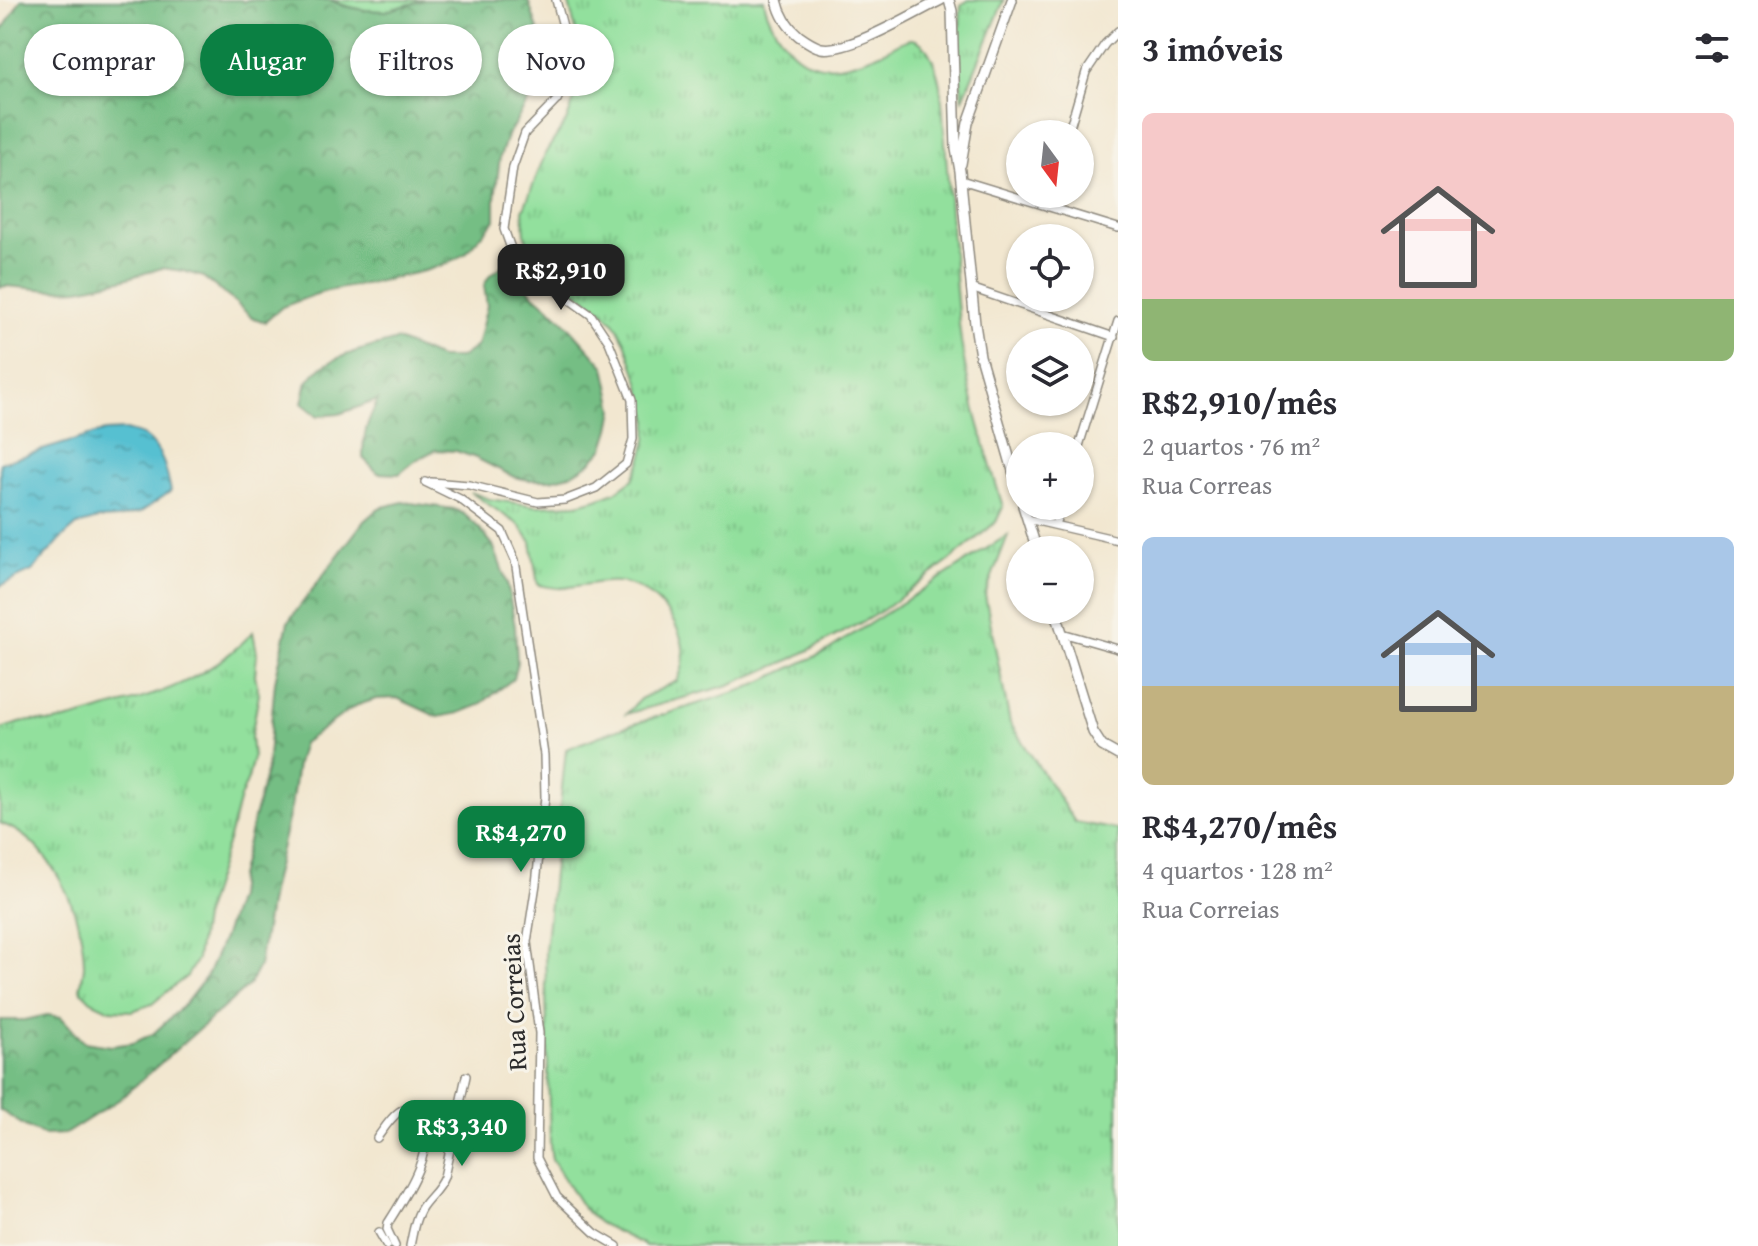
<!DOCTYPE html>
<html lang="pt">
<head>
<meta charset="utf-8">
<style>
	body { margin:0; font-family:"Gentium Book Plus",serif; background:#f7f7f7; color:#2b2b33; height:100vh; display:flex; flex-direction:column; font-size:30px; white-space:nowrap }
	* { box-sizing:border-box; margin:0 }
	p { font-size:26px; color:#7c7c81 }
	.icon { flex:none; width:44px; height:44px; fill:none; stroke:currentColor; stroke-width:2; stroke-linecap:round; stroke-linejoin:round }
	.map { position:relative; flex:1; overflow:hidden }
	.drawer { display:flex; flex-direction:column; background:#fff; width:640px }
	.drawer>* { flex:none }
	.banner { position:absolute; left:24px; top:24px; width:760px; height:72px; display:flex; gap:16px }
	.needle { width:52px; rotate:165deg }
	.fabs { position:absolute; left:1006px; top:120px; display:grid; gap:16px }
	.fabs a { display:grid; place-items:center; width:88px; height:88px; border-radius:50%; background:#fff; box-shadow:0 2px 6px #0004; font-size:40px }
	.price { position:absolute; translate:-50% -68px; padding:0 18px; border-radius:16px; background:#0b8043; color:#fff; font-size:26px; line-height:52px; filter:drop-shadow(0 2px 4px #0008) }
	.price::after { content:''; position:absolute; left:50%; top:48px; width:24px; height:18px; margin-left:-12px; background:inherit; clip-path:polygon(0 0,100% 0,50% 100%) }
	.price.current { background:#222; color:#fff }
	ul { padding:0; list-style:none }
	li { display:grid; align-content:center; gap:16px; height:424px; padding:0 24px }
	li span { display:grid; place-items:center; height:248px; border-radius:12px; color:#555 }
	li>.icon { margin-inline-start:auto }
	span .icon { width:144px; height:144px; fill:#fffc; stroke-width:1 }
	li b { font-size:34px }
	h2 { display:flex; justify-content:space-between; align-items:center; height:96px; padding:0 24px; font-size:34px }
	.chip { padding:0 28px; border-radius:36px; background:#fff; box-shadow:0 2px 6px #0004; font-size:28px; line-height:72px }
	.chip.current { background:#0b8043; color:#fff }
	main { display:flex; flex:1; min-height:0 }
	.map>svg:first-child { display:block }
	.grass { fill:url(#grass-tufts); stroke:#5e8664; stroke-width:2 }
	.forest { fill:url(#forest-crowns); stroke:#507458; stroke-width:2 }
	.water { fill:url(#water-ripples); stroke:#40767e; stroke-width:2 }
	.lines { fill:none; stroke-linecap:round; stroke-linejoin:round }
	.minor-casing { stroke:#8e897e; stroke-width:10 }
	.tertiary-casing { stroke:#8e897e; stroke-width:12 }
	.minor { stroke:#fff; stroke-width:7 }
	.tertiary { stroke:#fff; stroke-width:9 }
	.labels { text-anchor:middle; stroke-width:6; stroke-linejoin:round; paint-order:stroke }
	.street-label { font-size:26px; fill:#2b2b2b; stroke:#f7f3e8 }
</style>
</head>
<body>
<main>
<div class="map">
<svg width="1118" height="1246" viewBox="0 0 1118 1246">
	<defs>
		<pattern id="grass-tufts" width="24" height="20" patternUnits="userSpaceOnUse" patternTransform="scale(2)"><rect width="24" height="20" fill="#92e09d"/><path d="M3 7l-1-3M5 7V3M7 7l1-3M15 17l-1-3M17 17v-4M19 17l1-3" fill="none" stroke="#7ec087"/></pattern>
		<pattern id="forest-crowns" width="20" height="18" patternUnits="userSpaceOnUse" patternTransform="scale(2)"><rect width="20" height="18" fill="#75be84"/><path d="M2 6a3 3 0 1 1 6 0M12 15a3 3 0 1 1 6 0" fill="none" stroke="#609b6c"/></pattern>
		<pattern id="water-ripples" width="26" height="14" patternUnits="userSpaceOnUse" patternTransform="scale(2)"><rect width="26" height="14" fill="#56c0d1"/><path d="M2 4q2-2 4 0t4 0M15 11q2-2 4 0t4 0" fill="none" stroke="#479caa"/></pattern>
	</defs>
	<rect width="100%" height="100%" fill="#f7f3e8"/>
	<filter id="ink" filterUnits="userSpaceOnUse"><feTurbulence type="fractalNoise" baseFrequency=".0125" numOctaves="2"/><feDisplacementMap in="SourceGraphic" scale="16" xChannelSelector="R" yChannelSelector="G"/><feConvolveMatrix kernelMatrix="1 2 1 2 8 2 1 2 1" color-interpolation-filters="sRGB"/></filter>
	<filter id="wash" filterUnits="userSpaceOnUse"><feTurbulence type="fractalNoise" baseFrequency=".006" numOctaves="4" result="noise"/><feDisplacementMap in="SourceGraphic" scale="32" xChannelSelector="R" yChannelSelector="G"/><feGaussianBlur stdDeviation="1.8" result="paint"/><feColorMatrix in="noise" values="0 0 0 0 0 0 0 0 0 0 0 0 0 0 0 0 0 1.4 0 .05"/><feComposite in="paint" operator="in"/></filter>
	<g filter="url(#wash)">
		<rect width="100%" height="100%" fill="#f2e7d0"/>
		<path class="grass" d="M330 0H424C412 4 399 10 386 11 368 13 347 7 330 0Z
			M568 0H764C767 19 780 39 793 52 821 77 852 65 883 52 892 48 902 40 911 39 919 39 926 47 929 53 944 79 942 113 945 142 950 203 953 263 959 324 965 386 985 447 1003 507L996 522 948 562 883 610 864 621 792 659 729 685 626 714 640 699 677 681C679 676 683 669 683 663 689 629 653 585 619 582 600 580 582 586 563 588 555 589 546 586 538 585L531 542 519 525 470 492 489 499 536 506 577 504 597 499 615 492 633 479 641 461 647 440 648 419 639 382 625 342 615 323 599 308 563 283 530 254 525 234 523 211 546 152 567 120 578 88 582 54Z
			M969 0H1004L962 101 959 50 961 5Z
			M1008 535 985 595 1010 723 1075 822 1118 830V1246H646L599 1223 583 1208 552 1160 550 1145 545 951 566 749 615 730 745 689 825 652Z
			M253 632 257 653 255 675 259 694 251 737 253 758 248 779 240 798 229 838 203 918 197 959 187 976 169 990 152 1004 132 1011 110 1010 91 1001 80 990C81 982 84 973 84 965 84 914 51 841 0 823V729C10 726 20 722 30 721 38 720 46 723 54 722 73 719 91 713 108 708 164 694 213 675 253 632Z"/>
		<path class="forest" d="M21 0H241L243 2 247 0H330L344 6 365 10 386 11 424 0H528L541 39 542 59 529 100 507 136 500 157 495 198V220L466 253 448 263 428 270 385 280 322 292 282 307 265 322 251 317 236 303 203 277 183 271 162 268 121 280 79 289 50 290 6 286 0 287V34Z
			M505 264 533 294 564 321 605 367 614 409 610 429 604 448 590 463 571 475 550 480H529L514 477 476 458 456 451 435 450 416 460 399 474 378 473 363 458C363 433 367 423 378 400L339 414 318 416 302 403 307 382 320 368 338 358 357 351 397 340 440 358H460L477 346 487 306 484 285 490 275Z
			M403 502 454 509 464 514 480 529 493 545 507 583 515 626 517 662 513 679 479 705 459 713 438 717 397 698 376 699 355 706 303 743 297 764 291 807 271 892 259 966 249 985 120 1099 65 1134 44 1135 25 1126 0 1110V1020H25L47 1015 61 1017 84 1042 111 1046 133 1043 153 1034 184 1005 208 974 224 936 237 897 239 877 267 767 275 682 288 622 364 521 379 508Z"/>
		<path class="water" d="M125 430C131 432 140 433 144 436 162 448 167 472 171 491L141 512 118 518 98 519 77 525 61 539 32 571 0 586V463L105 431Z"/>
	</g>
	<g filter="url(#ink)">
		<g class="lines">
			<g class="minor-casing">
				<path id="minor" d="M1068 134 1086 72 1105 44 1118 31
					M961 180 1118 228
					M1048 207 1051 194
					M971 288 1114 337
					M1079 446 1118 321
					M425 482 460 499 502 531 515 560 544 755 545 797 536 884 527 942 539 1033 537 1158 557 1197 595 1233 617 1246
					M431 482 469 485 538 502 565 500 596 488 626 464 633 439 632 400 609 342 591 315 529 271 514 257 504 229 513 167 525 133 557 100 568 76 565 34 556 0
					M1028 519 1118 540
					M1055 525 1061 506
					M1062 633 1118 649
					M377 1138C389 1122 401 1099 424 1110 435 1151 409 1190 388 1223L387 1229 395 1246
					M379 1232 387 1246
					M410 1246C413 1232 415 1215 425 1203 433 1193 439 1189 444 1177L466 1076"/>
			</g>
			<g class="tertiary-casing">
				<path id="tertiary" d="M777 0C780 14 788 27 799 36 806 41 813 46 821 48 849 53 914 13 941 0
					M949 0 952 11 956 149 960 171 975 324 980 356 1020 495
					M961 164 968 123 1012 0
					M1023 506 1037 550
					M1055 610 1093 732 1102 746 1118 755"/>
			</g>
			<use href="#minor" class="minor"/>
			<use href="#tertiary" class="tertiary"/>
		</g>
	</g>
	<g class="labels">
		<g class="street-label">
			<text transform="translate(514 1002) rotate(-93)" y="9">Rua Correias</text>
		</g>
	</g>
</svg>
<div class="fabs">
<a><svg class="needle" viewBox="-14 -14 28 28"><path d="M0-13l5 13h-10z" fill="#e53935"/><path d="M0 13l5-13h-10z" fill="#7c7c81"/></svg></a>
<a><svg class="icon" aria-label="locate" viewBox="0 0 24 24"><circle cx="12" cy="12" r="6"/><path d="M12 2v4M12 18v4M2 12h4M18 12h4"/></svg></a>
<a><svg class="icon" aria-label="layers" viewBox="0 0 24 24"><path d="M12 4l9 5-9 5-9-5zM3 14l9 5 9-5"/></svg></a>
<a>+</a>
<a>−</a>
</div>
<b class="price current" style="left:561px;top:312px">R$2,910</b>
<b class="price" style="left:521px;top:874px">R$4,270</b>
<b class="price" style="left:462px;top:1168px">R$3,340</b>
<div class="banner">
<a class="chip">Comprar</a>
<a class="chip current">Alugar</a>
<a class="chip">Filtros</a>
<a class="chip">Novo</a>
</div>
</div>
<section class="drawer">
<h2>3 imóveis<svg class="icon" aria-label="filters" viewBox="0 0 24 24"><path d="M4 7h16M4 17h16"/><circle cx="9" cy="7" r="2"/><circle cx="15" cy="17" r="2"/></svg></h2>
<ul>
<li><span style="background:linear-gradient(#f6c9c9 75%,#8fb573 0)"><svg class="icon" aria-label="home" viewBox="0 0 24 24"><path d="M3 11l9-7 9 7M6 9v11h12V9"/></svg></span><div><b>R$2,910/mês</b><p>2 quartos · 76 m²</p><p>Rua Correas</p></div></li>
<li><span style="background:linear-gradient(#a9c7e8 60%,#c2b280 0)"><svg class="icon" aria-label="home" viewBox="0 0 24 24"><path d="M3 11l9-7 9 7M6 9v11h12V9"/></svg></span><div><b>R$4,270/mês</b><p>4 quartos · 128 m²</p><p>Rua Correias</p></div></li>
</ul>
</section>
</main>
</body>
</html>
